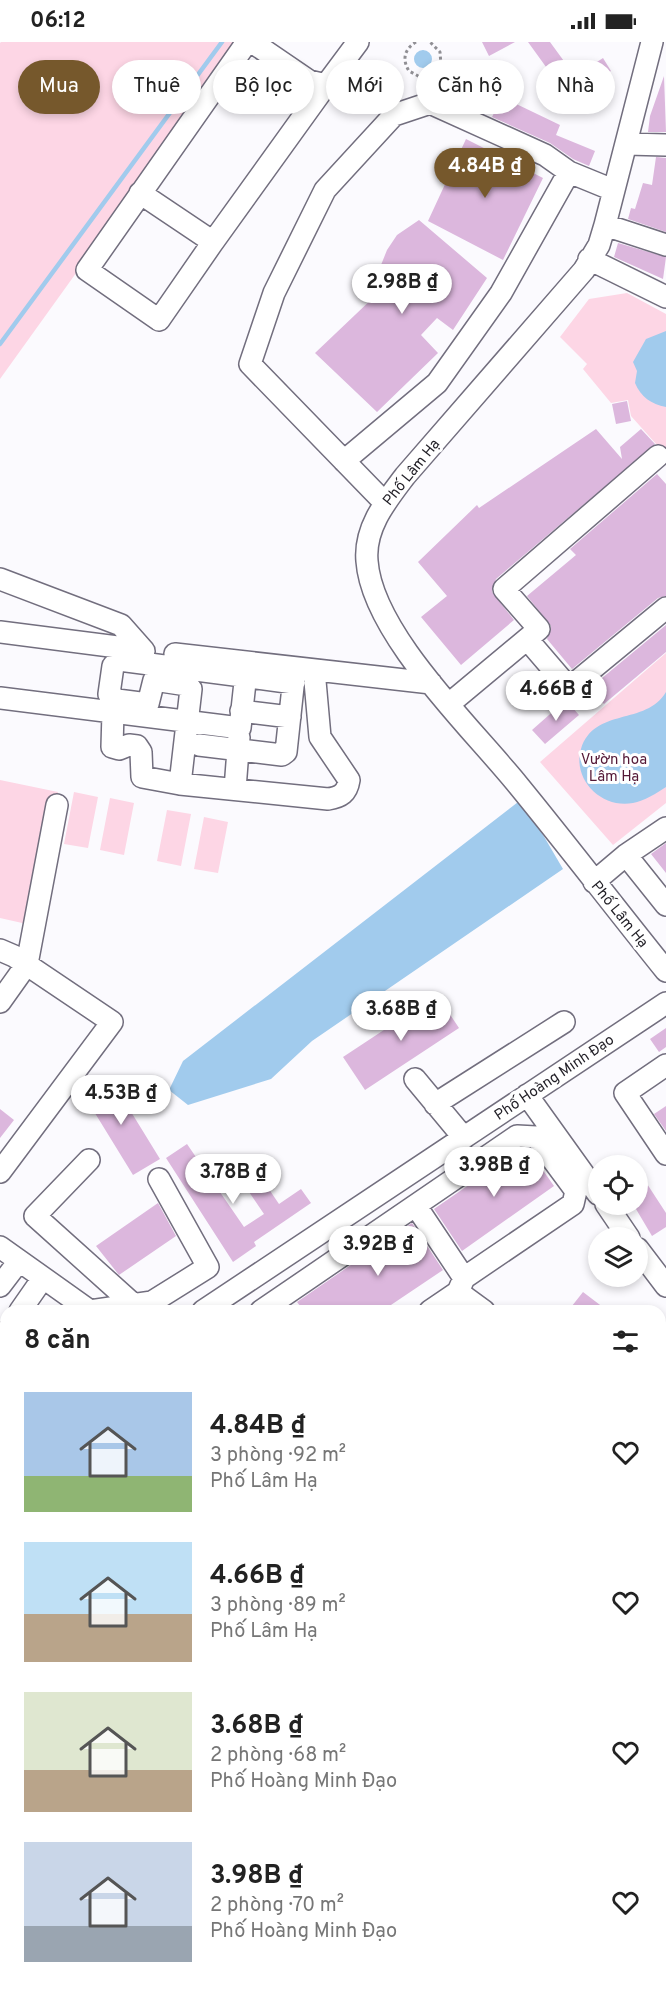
<!DOCTYPE html>
<html lang="vi">
<head>
<meta charset="utf-8">
<style>
	body { margin:0; font-family:Overpass,sans-serif; background:#f2f2f2; color:#222; height:100vh; display:flex; flex-direction:column; font-size:22px; white-space:nowrap }
	* { box-sizing:border-box; margin:0 }
	p { font-size:20px; color:#767676 }
	.icon { flex:none; width:33px; height:33px; fill:none; stroke:currentColor; stroke-width:2; stroke-linecap:round; stroke-linejoin:round }
	.map { position:relative; flex:1; overflow:hidden }
	.sheet { position:absolute; left:0px; top:1263px; width:666px; height:686px; display:flex; flex-direction:column; background:#fff; border-radius:18px 18px 0 0; box-shadow:0 3px 9px #0003 }
	.sheet>* { flex:none }
	.top-card { position:absolute; left:18px; top:18px; width:630px; height:54px; display:flex; gap:12px }
	.tools { position:absolute; left:588px; top:1113px; display:grid; gap:12px }
	.tools a { display:grid; place-items:center; width:60px; height:60px; border-radius:50%; background:#fff; box-shadow:0 3px 9px #0003; font-size:30px }
	.price { position:absolute; translate:-50% -51px; padding:0 14px; border-radius:21px; background:#fff; color:#222; font-size:20px; line-height:39px; filter:drop-shadow(0 2px 3px #0008) }
	.price::after { content:''; position:absolute; left:50%; top:36px; width:18px; height:14px; margin-left:-9px; background:inherit; clip-path:polygon(0 0,100% 0,50% 100%) }
	.price.active { background:#76582c; color:#fff }
	ul { padding:0; list-style:none }
	li { display:flex; align-items:center; gap:18px; height:150px; padding:0 24px }
	li span { display:grid; place-items:center; flex:none; width:168px; height:120px; border-radius:0px; color:#555 }
	li>.icon { margin-inline-start:auto }
	span .icon { width:72px; height:72px; fill:#fffc; stroke-width:1 }
	li b { font-size:26px }
	h2 { display:flex; justify-content:space-between; align-items:center; height:72px; padding:0 24px; font-size:26px }
	.tag { padding:0 21px; border-radius:27px; background:#fff; box-shadow:0 3px 9px #0003; font-size:21px; line-height:54px }
	.tag.active { background:#76582c; color:#fff }
	.status { display:flex; justify-content:space-between; align-items:center; height:42px; padding:0 30px; background:#fff; direction:ltr }
	.status svg { height:16px; fill:currentColor }
	.map>svg:first-child { display:block }
	.green { fill:#fdd6e5 }
	.water { fill:#a1cbed }
	.lines { fill:none; stroke-linecap:round; stroke-linejoin:round }
	.stream { stroke:#a1cbed; stroke-width:4.5 }
	.building { fill:#dcb7dd }
	.minor-casing { stroke:#726e7e; stroke-width:24 }
	.path { stroke:#908f94; stroke-width:3; stroke-dasharray:3 3; stroke-linecap:butt }
	.minor { stroke:#fff; stroke-width:21 }
	.labels { text-anchor:middle; stroke-width:6; stroke-linejoin:round; paint-order:stroke }
	.street-label { font-size:15px; fill:#211f26; stroke:#fff }
	.park-label { font-size:15px; fill:#541836; stroke:#fff }
</style>
</head>
<body>
<div class="status"><b>06:12</b><svg viewBox="0 0 49 12"><path d="M0 12V9h3v3zM5 12V6h3v6zM10 12V3h3v9zM15 12V0h3v12zM26 1h20v11H26zM47 4h2v5h-2z"/></svg></div>
<div class="map">
<svg width="666" height="1948" viewBox="0 0 666 1948">
	<rect width="100%" height="100%" fill="#fbfafe"/>
	<path class="green" d="M1 0H242L0 337V1Z
		M627 251 666 272V413L631 374 628 358 611 361 583 327 587 322 560 295 589 257Z
		M666 611V761L613 803 540 720Z
		M0 738 58 750 31 883 0 876Z
		M74 750 98 755 88 806 64 802Z
		M110 756 134 761 124 813 100 808Z
		M167 768 191 772 181 824 157 819Z
		M204 775 228 780 218 831 194 827Z"/>
	<path class="water" d="M414 17a9 9 0 1 1 18 0a9 9 0 1 1-18 0Z
		M666 289V365C651 362 641 355 635 341L637 329 633 320 646 297Z
		M666 650V745C657 751 644 759 633 761 602 767 572 738 581 707 594 665 646 684 666 650Z
		M522 757 563 827 312 999 271 1037 188 1063 169 1048 183 1019Z"/>
	<g class="lines">
		<path class="stream" d="M0 302 222 0"/>
	</g>
	<path class="building" d="M482 0H515L489 14Z
		M528 0H550L569 26 554 36Z
		M603 16 611 29 579 49 571 37Z
		M664 34 666 90H648L650 74Z
		M502 55 560 83 556 93 595 109 589 124 573 117 550 101 492 75Z
		M466 97 543 136 503 218 428 179Z
		M656 115 666 116V190L628 177 631 166 635 167 643 141 652 143Z
		M419 178 487 236 453 288 437 276 421 293 438 311 377 370 315 311 376 253 375 238 387 208 397 193Z
		M618 201 666 215 663 237 614 215Z
		M627 359 631 379 616 382 612 362Z
		M596 387 622 417 620 405 641 387 655 402 496 537 492 550 514 578 461 623 421 575 447 554 418 520 477 463 479 466Z
		M657 432 666 442V554L658 556 572 627 547 597 551 584 527 554 576 513 570 507Z
		M666 583V610L604 662 590 646Z
		M566 658 579 673 545 702 532 688Z
		M666 801V831L651 812Z
		M437 953 459 986 365 1048 343 1015Z
		M666 986V1005L659 1010 650 997Z
		M109 1034 160 1117 133 1133 82 1050Z
		M666 1064V1089L654 1072Z
		M0 1067 14 1078 0 1096Z
		M187 1102 244 1185 264 1172 243 1141 258 1131 279 1162 301 1147 311 1161 254 1200 256 1204 233 1220 166 1116Z
		M521 1107H528L554 1144 462 1209 434 1167Z
		M638 1128 666 1171V1185L652 1194 633 1162H638Z
		M158 1161 176 1194 119 1233 96 1204Z
		M412 1181 443 1228 382 1269H304L297 1260Z
		M583 1250 608 1269H568Z"/>
	<g class="lines">
		<g class="minor-casing">
			<path id="minor" d="M252 0 309 39 326 43 358 0
				M652 0 605 183 599 203 584 228 405 434C386 459 364 486 367 519 372 592 473 687 518 743 568 804 616 867 666 929
				M627 102 666 103
				M140 151 213 200 159 278 87 228 247 0
				M605 183 666 203
				M213 200 326 43
				M589 217 666 255
				M344 419 437 341 501 251 569 130
				M385 461 250 322 274 251 325 148 394 73 430 61 545 113 569 130 613 148
				M0 537 121 583 144 609
				M0 590 141 608
				M527 597 569 646 666 566
				M175 612 431 641
				M294 641 119 618 113 624 109 652 117 658 148 662 154 638 187 643 191 647 180 742 328 757C341 755 347 751 349 738L320 695 314 628
				M0 656 240 686 247 622
				M449 662 539 587 504 547 658 414
				M241 669 290 675
				M113 670 112 705 119 707 129 703 137 704 141 710 142 735 180 742
				M199 703 282 713 286 710 295 626
				M235 747 239 695
				M626 813 666 863
				M594 840 626 813 666 786
				M0 908 14 914 112 980 0 1130
				M0 960 27 922 57 763
				M666 1023 625 1051 666 1112
				M415 1037 464 1096
				M527 1053 598 1152
				M435 1062 564 980
				M89 1118 35 1174 134 1263
				M606 1162 629 1196
				M416 1164 464 1236
				M0 1205 90 1269
				M638 1207 666 1244
				M0 1244 19 1219
				M458 1250 484 1269
				M20 1269 43 1236
				M90 1269 152 1260 208 1225 159 1137
				M203 1269 666 961
				M261 1269 517 1094 536 1095 576 1149 573 1162 464 1236 458 1250 430 1269
				M0 1298 6 1290
				M0 1405 6 1401
				M660 1451 666 1450
				M0 1547 6 1555
				M660 1587 666 1585
				M660 1706 666 1711
				M0 1735 6 1730
				M660 1827 666 1820
				M0 1870 6 1878
				M660 1931 666 1937
				M251 1942 257 1948
				M346 1942 354 1948
				M445 1942 452 1948
				M0 1945 7 1942
				M42 1948 57 1942
				M183 1948 190 1942
				M312 1948 317 1942
				M481 1948 485 1942
				M611 1948 615 1942"/>
		</g>
		<path class="path" d="M416 0C404 7 402 18 409 29L420 35 433 33 441 23 440 10 430 0
			M441 21C455 29 464 40 461 57"/>
		<use href="#minor" class="minor"/>
	</g>
	<g class="labels">
		<g class="street-label">
			<text transform="translate(411 430) rotate(-51)" y="5">Phố Lâm Hạ</text>
			<text transform="translate(620 872) rotate(51)" y="5">Phố Lâm Hạ</text>
			<text transform="translate(554 1035) rotate(-34)" y="5">Phố Hoàng Minh Đạo</text>
		</g>
		<g class="park-label">
			<text x="614" y="722">Vườn hoa<tspan x="614" dy="17">Lâm Hạ</tspan></text>
		</g>
	</g>
</svg>
<div class="tools">
<a><svg class="icon" aria-label="locate" viewBox="0 0 24 24"><circle cx="12" cy="12" r="6"/><path d="M12 2v4M12 18v4M2 12h4M18 12h4"/></svg></a>
<a><svg class="icon" aria-label="layers" viewBox="0 0 24 24"><path d="M12 4l9 5-9 5-9-5zM3 14l9 5 9-5"/></svg></a>
</div>
<b class="price active" style="left:485px;top:157px">4.84B ₫</b>
<b class="price" style="left:402px;top:273px">2.98B ₫</b>
<b class="price" style="left:556px;top:680px">4.66B ₫</b>
<b class="price" style="left:401px;top:1000px">3.68B ₫</b>
<b class="price" style="left:121px;top:1084px">4.53B ₫</b>
<b class="price" style="left:494px;top:1156px">3.98B ₫</b>
<b class="price" style="left:233px;top:1163px">3.78B ₫</b>
<b class="price" style="left:378px;top:1235px">3.92B ₫</b>
<div class="top-card">
<a class="tag active">Mua</a>
<a class="tag">Thuê</a>
<a class="tag">Bộ lọc</a>
<a class="tag">Mới</a>
<a class="tag">Căn hộ</a>
<a class="tag">Nhà</a>
</div>
<section class="sheet">
<h2>8 căn<svg class="icon" aria-label="filters" viewBox="0 0 24 24"><path d="M4 7h16M4 17h16"/><circle cx="9" cy="7" r="2"/><circle cx="15" cy="17" r="2"/></svg></h2>
<ul>
<li><span style="background:linear-gradient(#a9c7e8 70%,#8fb573 0)"><svg class="icon" aria-label="home" viewBox="0 0 24 24"><path d="M3 11l9-7 9 7M6 9v11h12V9"/></svg></span><div><b>4.84B ₫</b><p>3 phòng · 92 m²</p><p>Phố Lâm Hạ</p></div><svg class="icon" aria-label="heart" viewBox="0 0 24 24"><path d="M12 20l-8-8c-3-5 5-10 8-4 3-6 11-1 8 4z"/></svg></li>
<li><span style="background:linear-gradient(#bfe0f5 60%,#b9a48a 0)"><svg class="icon" aria-label="home" viewBox="0 0 24 24"><path d="M3 11l9-7 9 7M6 9v11h12V9"/></svg></span><div><b>4.66B ₫</b><p>3 phòng · 89 m²</p><p>Phố Lâm Hạ</p></div><svg class="icon" aria-label="heart" viewBox="0 0 24 24"><path d="M12 20l-8-8c-3-5 5-10 8-4 3-6 11-1 8 4z"/></svg></li>
<li><span style="background:linear-gradient(#dfe7d0 65%,#b9a48a 0)"><svg class="icon" aria-label="home" viewBox="0 0 24 24"><path d="M3 11l9-7 9 7M6 9v11h12V9"/></svg></span><div><b>3.68B ₫</b><p>2 phòng · 68 m²</p><p>Phố Hoàng Minh Đạo</p></div><svg class="icon" aria-label="heart" viewBox="0 0 24 24"><path d="M12 20l-8-8c-3-5 5-10 8-4 3-6 11-1 8 4z"/></svg></li>
<li><span style="background:linear-gradient(#c9d6e8 70%,#9aa5b1 0)"><svg class="icon" aria-label="home" viewBox="0 0 24 24"><path d="M3 11l9-7 9 7M6 9v11h12V9"/></svg></span><div><b>3.98B ₫</b><p>2 phòng · 70 m²</p><p>Phố Hoàng Minh Đạo</p></div><svg class="icon" aria-label="heart" viewBox="0 0 24 24"><path d="M12 20l-8-8c-3-5 5-10 8-4 3-6 11-1 8 4z"/></svg></li>
</ul>
</section>
</div>
</body>
</html>
